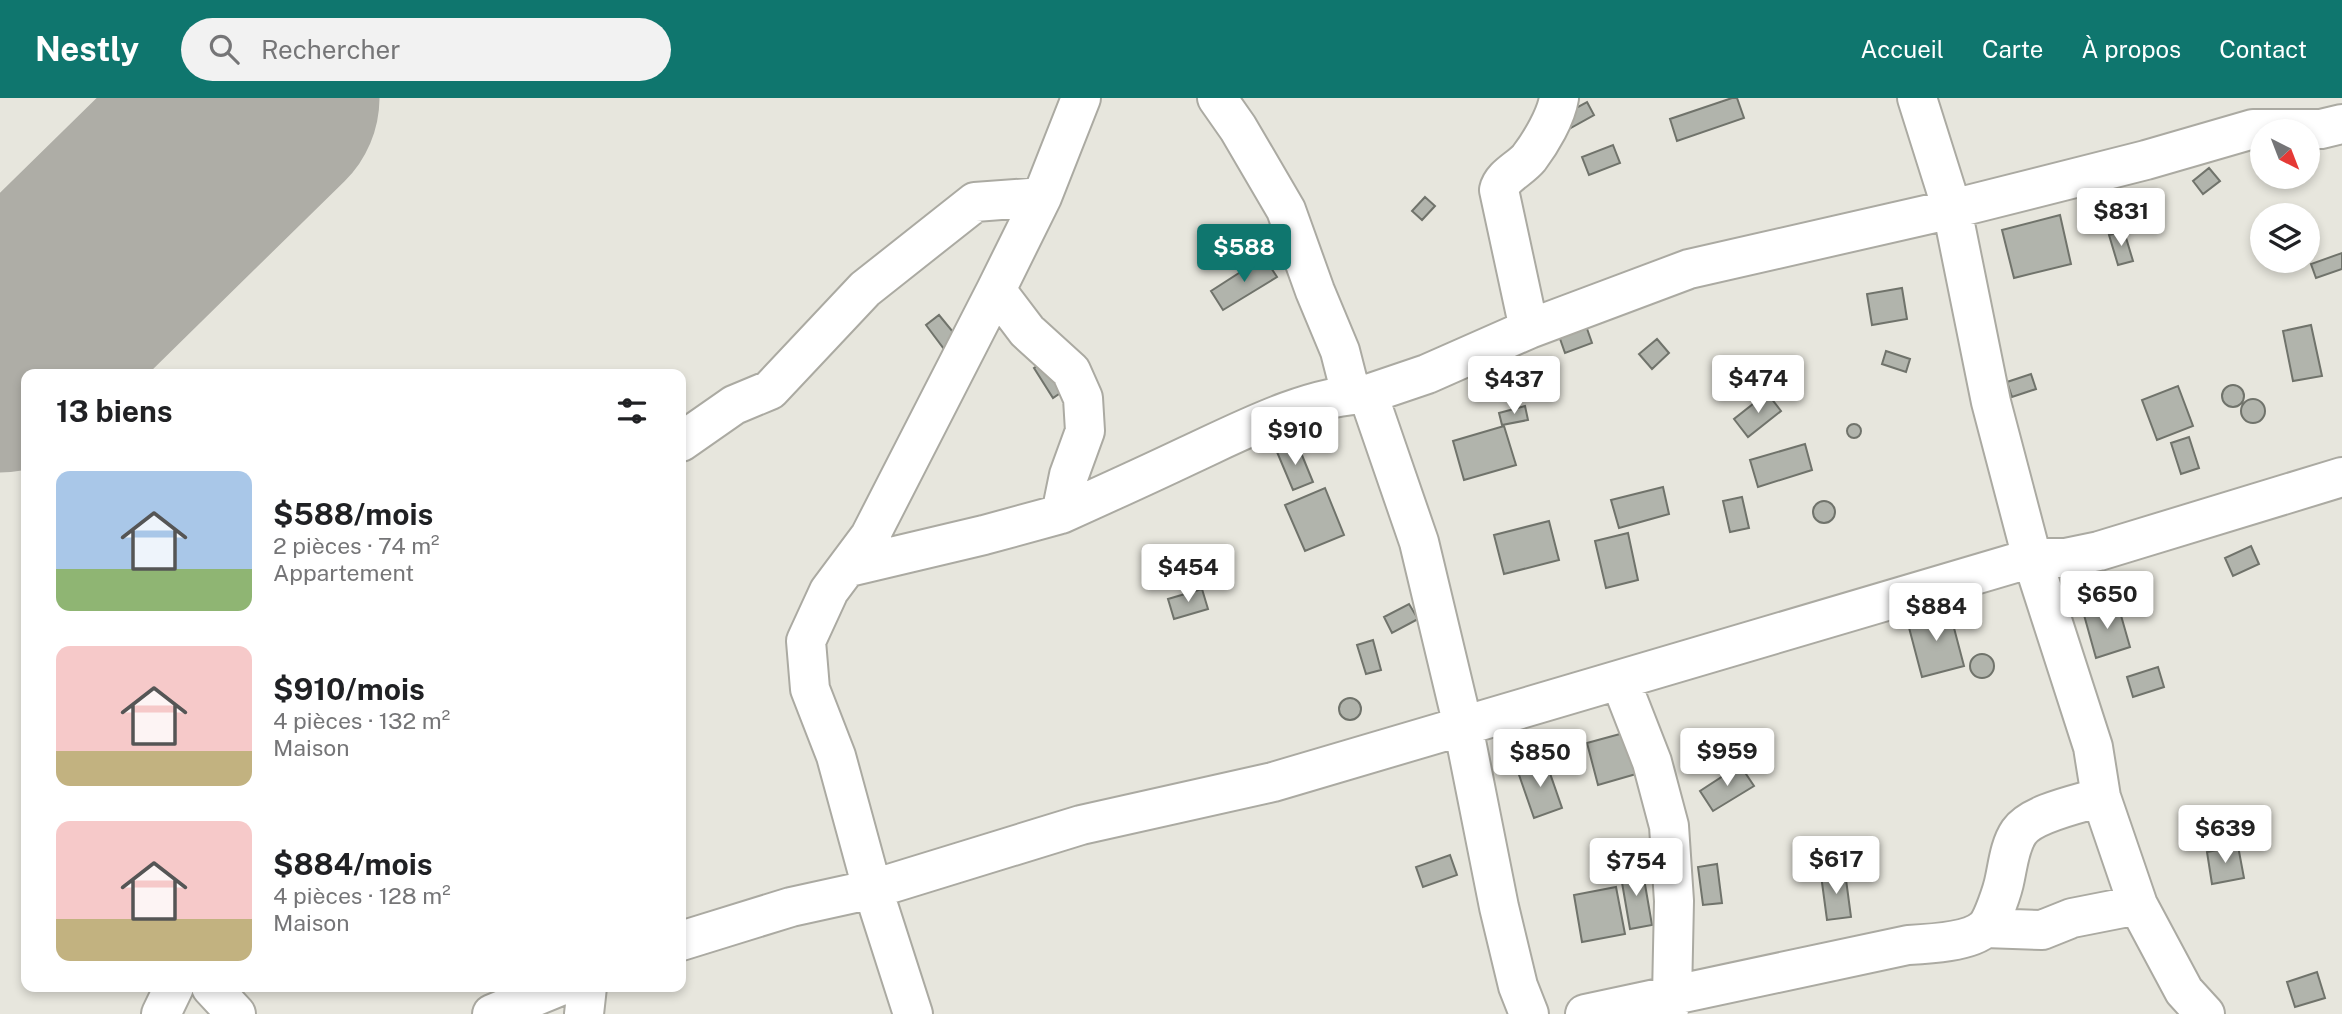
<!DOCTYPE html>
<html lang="fr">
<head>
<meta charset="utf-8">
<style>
	body { margin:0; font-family:"Public Sans",sans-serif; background:#f2f2f2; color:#202124; height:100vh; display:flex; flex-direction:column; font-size:26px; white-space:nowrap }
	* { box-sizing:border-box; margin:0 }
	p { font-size:23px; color:#757577 }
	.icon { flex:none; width:38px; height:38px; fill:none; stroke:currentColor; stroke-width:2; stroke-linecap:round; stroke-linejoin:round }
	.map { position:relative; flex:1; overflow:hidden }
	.details { position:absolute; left:21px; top:271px; width:665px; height:623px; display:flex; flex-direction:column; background:#fff; border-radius:14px; box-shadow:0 4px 10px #0003 }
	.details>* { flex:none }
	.needle { width:46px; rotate:138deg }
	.tools { position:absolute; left:2250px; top:21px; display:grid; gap:14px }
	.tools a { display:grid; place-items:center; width:70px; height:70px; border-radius:50%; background:#fff; box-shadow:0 4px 10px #0003; font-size:35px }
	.price { position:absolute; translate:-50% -60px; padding:0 16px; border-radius:7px; background:#fff; color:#222; font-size:23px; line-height:46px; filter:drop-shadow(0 2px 4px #0008) }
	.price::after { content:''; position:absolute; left:50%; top:42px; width:21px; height:16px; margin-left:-10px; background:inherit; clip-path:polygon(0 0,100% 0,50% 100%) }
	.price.current { background:#0f766e; color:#fff }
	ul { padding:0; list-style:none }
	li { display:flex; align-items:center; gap:21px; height:175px; padding:0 35px }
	li span { display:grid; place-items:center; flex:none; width:196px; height:140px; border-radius:14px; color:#555 }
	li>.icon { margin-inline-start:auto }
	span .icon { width:84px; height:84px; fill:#fffc; stroke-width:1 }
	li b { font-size:30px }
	h2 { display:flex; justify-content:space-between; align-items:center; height:84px; padding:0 35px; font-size:30px }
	header { display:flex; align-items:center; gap:42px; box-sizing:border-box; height:98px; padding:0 35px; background:#0f766e; color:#fff }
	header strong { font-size:33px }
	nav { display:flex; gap:38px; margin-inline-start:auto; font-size:24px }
	.search { width:490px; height:63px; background:#f2f2f2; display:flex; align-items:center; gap:18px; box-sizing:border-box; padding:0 24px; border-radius:38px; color:#757577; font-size:26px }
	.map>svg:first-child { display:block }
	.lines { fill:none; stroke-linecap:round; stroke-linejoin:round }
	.runway { stroke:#aeada6; stroke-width:233 }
	.building { fill:#b1b4ac; stroke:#70736b; stroke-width:2 }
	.minor-casing { stroke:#abaaa2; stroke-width:42 }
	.minor { stroke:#fff; stroke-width:38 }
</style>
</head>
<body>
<header>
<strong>Nestly</strong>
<div class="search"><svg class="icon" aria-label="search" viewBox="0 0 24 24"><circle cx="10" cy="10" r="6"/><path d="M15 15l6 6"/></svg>Rechercher</div>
<nav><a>Accueil</a><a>Carte</a><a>À propos</a><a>Contact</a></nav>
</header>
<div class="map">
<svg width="2342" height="916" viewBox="0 0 2342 916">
	<rect width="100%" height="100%" fill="#e7e6dd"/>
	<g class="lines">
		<path class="runway" d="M0 258 263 0"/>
	</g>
	<path class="building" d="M1732 0H1737L1744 20 1677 43 1670 21Z
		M1587 4 1594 17 1560 36 1552 23Z
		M1613 47 1620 65 1589 77 1582 59Z
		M2209 70 2220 83 2203 96 2193 83Z
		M1425 99 1435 108 1422 122 1412 113Z
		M2060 117 2071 166 2014 180 2002 132Z
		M2124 133 2133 163 2118 167 2109 137Z
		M2342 155V171L2316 180 2311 166Z
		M1264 159 1277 179 1223 212 1211 193Z
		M1902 190 1907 221 1872 227 1867 196Z
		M939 217 958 240 944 251 926 227Z
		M1585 225 1592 245 1565 255 1558 235Z
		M2311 227 2322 278 2293 283 2283 233Z
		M1657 241 1669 255 1652 271 1639 256Z
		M1886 253 1910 261 1906 274 1882 266Z
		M1050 259 1069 289 1053 300 1034 270Z
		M2031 276 2036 291 2012 299 2007 284Z
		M2222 298a11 11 0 1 1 22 0a11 11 0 1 1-22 0Z
		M2178 288 2193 328 2157 342 2142 302Z
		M1767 295 1781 313 1748 339 1734 321Z
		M2241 313a12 12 0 1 1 24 0a12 12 0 1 1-24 0Z
		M1525 308 1528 322 1502 327 1499 315Z
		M1847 333a7 7 0 1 1 14 0a7 7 0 1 1-14 0Z
		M1504 328 1516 367 1464 382 1453 343Z
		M2189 339 2199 370 2181 376 2171 345Z
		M1297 345 1313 384 1293 392 1277 354Z
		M1805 346 1812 372 1758 389 1750 362Z
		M1663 389 1669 416 1619 430 1611 402Z
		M1325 390 1344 437 1305 453 1285 407Z
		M1742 399 1749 430 1730 434 1723 403Z
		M1813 414a11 11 0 1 1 22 0a11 11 0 1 1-22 0Z
		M1549 423 1559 462 1504 476 1494 437Z
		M1628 435 1638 482 1606 490 1595 443Z
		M2251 448 2259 466 2233 478 2225 460Z
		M1202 491 1208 511 1174 521 1168 501Z
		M1409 506 1418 521 1392 535 1384 519Z
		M2118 507 2130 549 2096 560 2084 517Z
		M1949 511 1964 568 1922 579 1907 522Z
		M1373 542 1381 572 1366 576 1357 547Z
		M1970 568a12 12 0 1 1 24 0a12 12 0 1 1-24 0Z
		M2158 569 2164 589 2133 599 2127 579Z
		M1339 611a11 11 0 1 1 22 0a11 11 0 1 1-22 0Z
		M1631 633 1643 674 1598 687 1587 645Z
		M1545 661 1562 710 1534 720 1517 671Z
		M1740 667 1754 688 1713 713 1700 693Z
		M2238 748 2244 780 2212 786 2207 754Z
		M1450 757 1457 777 1423 789 1416 769Z
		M1717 766 1722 805 1703 807 1698 769Z
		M1642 769 1652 827 1630 831 1620 773Z
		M1845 774 1851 819 1827 822 1821 777Z
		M1616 789 1625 836 1582 844 1574 797Z
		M2317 874 2325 900 2295 909 2287 884Z"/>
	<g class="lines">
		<g class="minor-casing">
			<path id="minor" d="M1217 0 1238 30 1286 112 1315 193 1340 253 1351 296
				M1917 0 1952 111 1991 304 2032 460 2093 649 2101 699 2138 807 2184 893 2205 916
				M1529 231 1499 92C1502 78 1520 71 1529 60 1541 44 1556 19 1559 0
				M681 344 734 307 770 292 865 191 975 104 1042 99
				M1061 416C1103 397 1145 378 1187 358 1241 333 1309 297 1368 296
				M849 469 984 437 1061 416 1069 377 1085 333 1083 300 1071 273 1027 233 996 192
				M1620 582 1652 664 1669 728 1674 803 1672 898 1668 916
				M1985 830 2042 832 2072 820 2138 807
				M681 843 791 809 873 791 1081 727 1273 684 2032 460H2065L2099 453 2342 379
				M211 889 236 916
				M161 916 174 889
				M492 916 558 889
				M584 916 587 889
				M913 916 869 779 836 658 810 591 806 543 829 493 870 438 996 192 1042 99 1081 0
				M1529 916 1518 888 1499 809 1463 628 1419 444 1368 296 1427 276 1529 231 1689 171 1952 111 2146 62 2253 31H2321L2342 26
				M1585 916 1908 847C1928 846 1970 844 1985 830 1993 822 2003 791 2005 780 2008 766 2010 747 2019 734 2032 715 2079 706 2101 699"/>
		</g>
		<use href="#minor" class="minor"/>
	</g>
</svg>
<div class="tools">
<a><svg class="needle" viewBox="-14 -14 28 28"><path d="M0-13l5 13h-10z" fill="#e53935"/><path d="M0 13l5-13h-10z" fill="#757577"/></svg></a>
<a><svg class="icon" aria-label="layers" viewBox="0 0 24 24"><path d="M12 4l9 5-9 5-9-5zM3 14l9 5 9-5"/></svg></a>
</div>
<b class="price" style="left:2121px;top:150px">$831</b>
<b class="price current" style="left:1244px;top:186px">$588</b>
<b class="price" style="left:1758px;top:317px">$474</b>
<b class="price" style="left:1514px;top:318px">$437</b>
<b class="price" style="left:1295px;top:369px">$910</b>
<b class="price" style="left:1188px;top:506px">$454</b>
<b class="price" style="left:2107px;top:533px">$650</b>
<b class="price" style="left:1936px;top:545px">$884</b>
<b class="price" style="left:1727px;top:690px">$959</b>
<b class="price" style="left:1540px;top:691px">$850</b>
<b class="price" style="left:2225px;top:767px">$639</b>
<b class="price" style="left:1836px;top:798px">$617</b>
<b class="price" style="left:1636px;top:800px">$754</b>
<section class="details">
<h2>13 biens<svg class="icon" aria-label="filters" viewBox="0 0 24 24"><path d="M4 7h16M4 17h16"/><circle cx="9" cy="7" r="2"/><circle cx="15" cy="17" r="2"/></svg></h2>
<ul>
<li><span style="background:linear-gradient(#a9c7e8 70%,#8fb573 0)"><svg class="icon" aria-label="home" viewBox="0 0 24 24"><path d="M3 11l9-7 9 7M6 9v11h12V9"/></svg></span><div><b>$588/mois</b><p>2 pièces · 74 m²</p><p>Appartement</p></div></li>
<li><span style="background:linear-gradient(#f6c9c9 75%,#c2b280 0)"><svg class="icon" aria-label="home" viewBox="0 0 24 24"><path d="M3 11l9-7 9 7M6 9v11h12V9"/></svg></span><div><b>$910/mois</b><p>4 pièces · 132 m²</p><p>Maison</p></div></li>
<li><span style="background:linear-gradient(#f6c9c9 70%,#c2b280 0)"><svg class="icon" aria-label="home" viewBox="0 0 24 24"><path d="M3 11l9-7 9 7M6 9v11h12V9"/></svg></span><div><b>$884/mois</b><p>4 pièces · 128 m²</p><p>Maison</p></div></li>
</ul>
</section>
</div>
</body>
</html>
